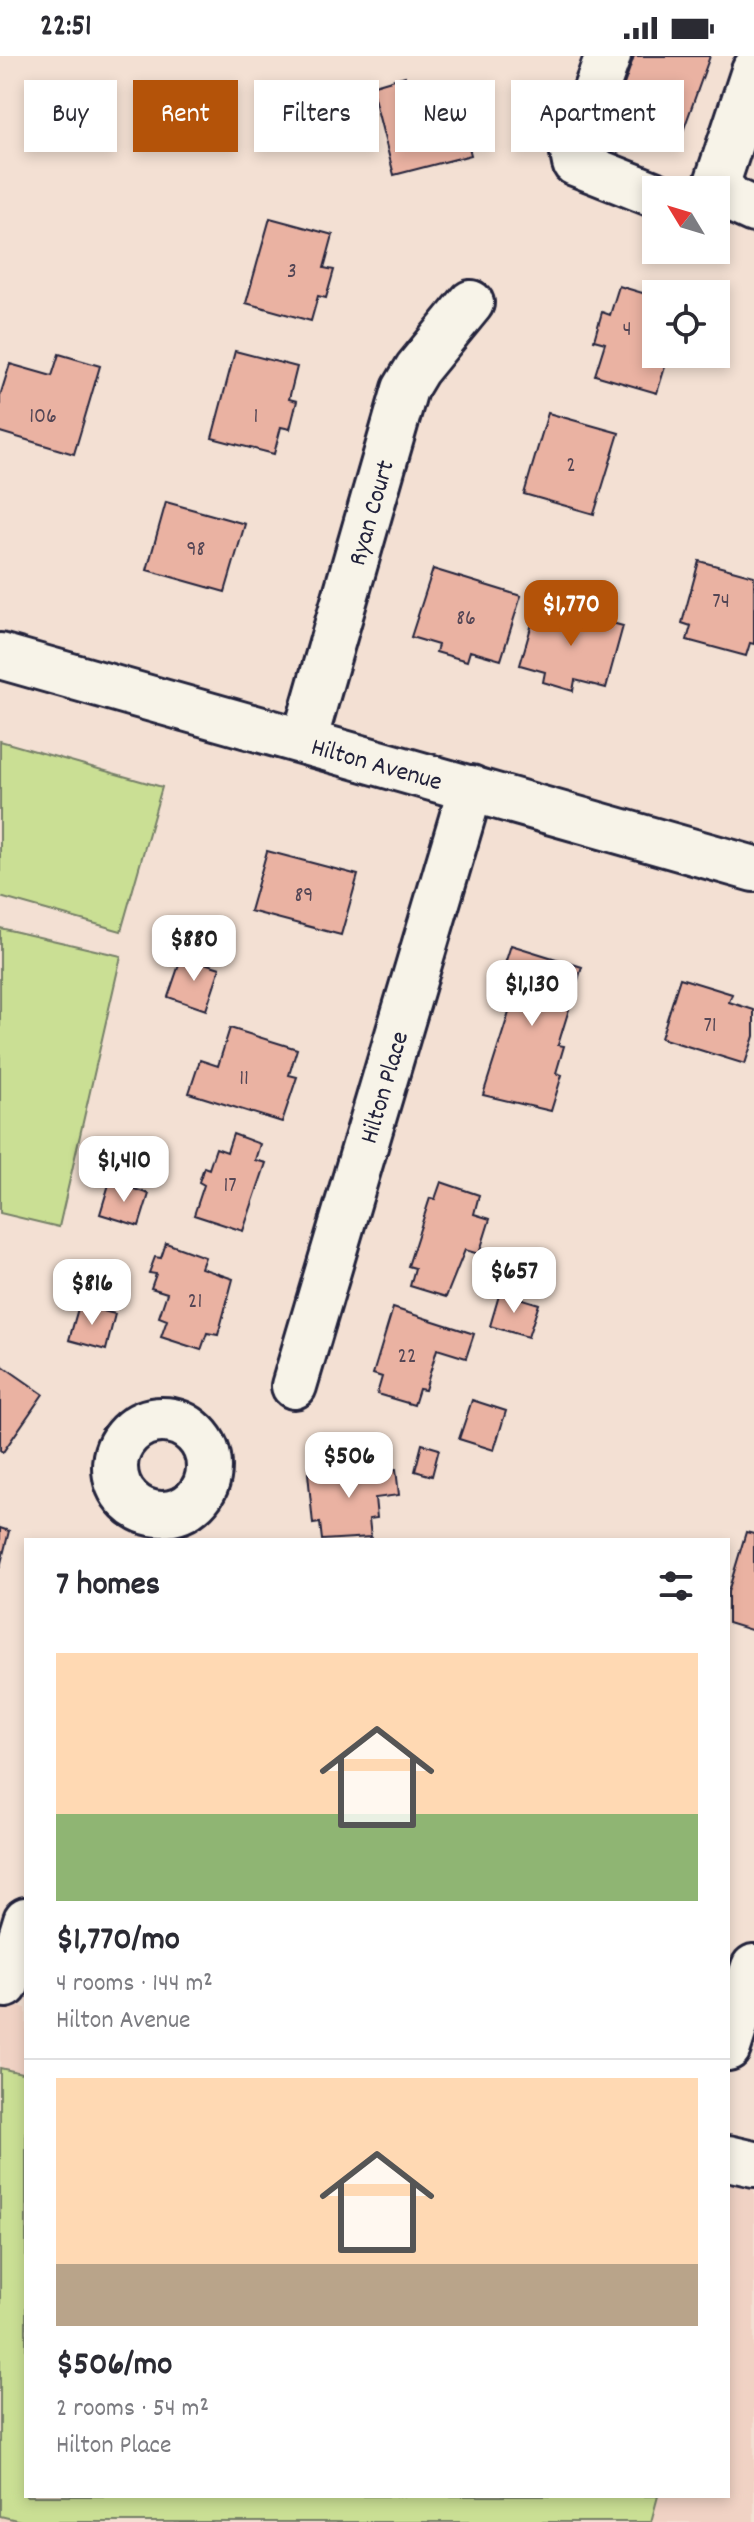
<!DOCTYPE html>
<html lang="en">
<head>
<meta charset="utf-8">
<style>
	body { margin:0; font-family:Dekko,sans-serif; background:#f2f2f3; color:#2b2b33; height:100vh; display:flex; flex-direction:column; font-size:30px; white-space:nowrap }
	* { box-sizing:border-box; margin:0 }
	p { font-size:26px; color:#7c7c81 }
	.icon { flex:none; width:44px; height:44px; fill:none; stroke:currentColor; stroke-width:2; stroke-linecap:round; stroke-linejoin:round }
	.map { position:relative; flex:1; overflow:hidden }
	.panel { position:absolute; left:24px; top:1482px; width:706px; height:960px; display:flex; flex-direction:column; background:#fff; border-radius:0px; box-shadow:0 4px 12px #0003 }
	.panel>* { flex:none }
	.guide { position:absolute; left:24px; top:24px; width:706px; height:72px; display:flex; gap:16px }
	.needle { width:52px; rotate:308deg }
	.buttons { position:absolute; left:642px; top:120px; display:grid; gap:16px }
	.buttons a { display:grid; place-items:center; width:88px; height:88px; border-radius:0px; background:#fff; box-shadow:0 4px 12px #0003; font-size:40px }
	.price { position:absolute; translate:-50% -68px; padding:0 18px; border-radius:16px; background:#fff; color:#222; font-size:26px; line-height:52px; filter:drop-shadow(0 2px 4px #0008) }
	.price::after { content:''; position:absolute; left:50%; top:48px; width:24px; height:18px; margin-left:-12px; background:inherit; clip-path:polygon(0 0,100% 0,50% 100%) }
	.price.current { background:#b45309; color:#fff }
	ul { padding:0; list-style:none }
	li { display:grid; align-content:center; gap:16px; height:424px; padding:0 32px }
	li+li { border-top:2px solid #e1e1e2 }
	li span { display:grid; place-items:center; height:248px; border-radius:0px; color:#555 }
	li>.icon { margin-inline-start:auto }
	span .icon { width:144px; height:144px; fill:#fffc; stroke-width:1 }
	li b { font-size:34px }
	h2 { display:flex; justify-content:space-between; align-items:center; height:96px; padding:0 32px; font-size:34px }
	.tag { padding:0 28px; border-radius:0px; background:#fff; box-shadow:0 4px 12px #0003; font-size:28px; line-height:72px }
	.tag.current { background:#b45309; color:#fff }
	.status { display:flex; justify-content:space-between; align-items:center; height:56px; padding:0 40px; background:#fff; direction:ltr }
	.status svg { height:22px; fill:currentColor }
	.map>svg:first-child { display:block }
	.built { fill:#f0d2c4 }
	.green { fill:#cadf94; stroke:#768068; stroke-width:2 }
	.building { fill:#eab2a2; stroke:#22223b; stroke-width:2 }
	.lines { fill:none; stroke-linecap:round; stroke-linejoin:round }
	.minor-casing { stroke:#22223b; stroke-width:50 }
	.minor { stroke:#f7f3e8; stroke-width:44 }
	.labels { text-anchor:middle; stroke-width:8; stroke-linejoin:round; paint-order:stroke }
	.number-label { font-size:22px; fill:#544655 }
	.street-label { font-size:26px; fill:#22223b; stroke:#f7f3e8 }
</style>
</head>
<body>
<div class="status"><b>22:51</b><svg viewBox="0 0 49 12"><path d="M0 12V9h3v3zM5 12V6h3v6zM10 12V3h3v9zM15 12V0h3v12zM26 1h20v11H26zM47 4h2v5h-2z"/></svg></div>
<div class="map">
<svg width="754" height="2466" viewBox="0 0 754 2466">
	<rect width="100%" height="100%" fill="#f3e0d3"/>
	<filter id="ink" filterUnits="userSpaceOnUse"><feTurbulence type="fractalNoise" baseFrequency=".0125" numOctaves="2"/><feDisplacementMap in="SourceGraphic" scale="16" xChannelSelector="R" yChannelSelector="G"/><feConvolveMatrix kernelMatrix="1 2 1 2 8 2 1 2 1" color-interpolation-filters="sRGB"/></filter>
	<g filter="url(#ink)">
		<path class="built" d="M0 1946 26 1952V2440H728V2117L754 2123V2466L0 2465Z"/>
		<path class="green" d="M0 685 162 731 121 875 0 841Z
			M0 872 121 900 59 1171 0 1157Z
			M0 2012 26 2018V2440H658L651 2466H25L0 2460Z"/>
		<path class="building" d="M634 0H710L677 92 610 69Z
			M405 20 412 48 455 37 471 99 394 119 371 30Z
			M270 162 333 179 324 212 334 214 326 242 318 240 311 265 246 247Z
			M619 230 656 241V298H669L657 337 595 319 605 287 594 284 602 256 610 259Z
			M235 295 297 311 289 343 297 345 290 373 281 371 274 398 212 382Z
			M59 298 100 310 74 398 0 376V340L10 308 52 320Z
			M548 357 619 377 594 458 524 438Z
			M166 446 245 468 225 536 147 514Z
			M699 505 754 520V588L750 587 746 600 687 584 691 570 682 567Z
			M433 513 521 540 501 604 470 595 467 605 436 596 438 589 411 581Z
			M538 547 623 570 606 632 575 624 573 635 543 626 545 616 520 609Z
			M267 795 358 819 341 879 250 855Z
			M511 889 582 911 558 989 564 990 556 1017 562 1019 551 1055 483 1039 513 944 495 939Z
			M182 900 220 912 206 954 168 941Z
			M680 922 732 938 729 946 754 954V980L745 1008 661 982Z
			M230 972 297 993 289 1019 297 1021 282 1066 189 1037 200 1004 218 1010Z
			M233 1078 260 1088 255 1104 266 1107 243 1175 194 1159 204 1129 199 1126 204 1111 209 1113 216 1092 227 1096Z
			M110 1125 149 1138 139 1170 100 1158Z
			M441 1126 479 1139 474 1158 490 1163 479 1198 465 1194 446 1241 410 1230 415 1212 408 1210 430 1142 435 1143Z
			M166 1187 205 1201 201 1212 233 1223 218 1279 207 1277 201 1294 161 1281 167 1264 159 1261 167 1237 151 1232 156 1218 149 1217 155 1201 161 1202Z
			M500 1236 539 1248 528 1281 490 1270Z
			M79 1249 115 1258 106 1294 69 1284Z
			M393 1252 474 1278 466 1302 437 1293 425 1334 419 1333 414 1349 377 1338 382 1321 373 1318Z
			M0 1308 43 1338 3 1396 0 1394Z
			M472 1344 506 1355 494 1394 459 1383Z
			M422 1388 439 1393 432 1420 415 1415Z
			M373 1409 377 1415 396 1413 399 1439 375 1442 377 1462 369 1463 371 1481 322 1484 320 1467 313 1468 308 1417Z
			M0 1472 9 1475 0 1511Z
			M746 1476 754 1478V1575L728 1567V1536Z"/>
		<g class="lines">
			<g class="minor-casing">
				<g id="minor">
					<path d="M608 0 573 97 575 107 656 139"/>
					<path d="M754 15 717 127 732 144 754 154"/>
					<path id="s1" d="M0 600 754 813"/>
					<path id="s2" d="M304 685 405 333 417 313 471 247"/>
					<path id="s3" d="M294 1330 471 732"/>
					<circle cx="162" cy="1411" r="47"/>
					<path d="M6 1929 26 1864"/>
					<path d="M728 1992 754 1911"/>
					<path d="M728 2102 754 2108"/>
				</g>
			</g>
			<use href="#minor" class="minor"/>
		</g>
	</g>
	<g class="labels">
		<g class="number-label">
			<text x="292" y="221">3</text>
			<text x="627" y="279">4</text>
			<text x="43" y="366">106</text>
			<text x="256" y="366">1</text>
			<text x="571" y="415">2</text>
			<text x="196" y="499">98</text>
			<text x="721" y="551">74</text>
			<text x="466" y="568">86</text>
			<text x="304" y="845">89</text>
			<text x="710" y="975">71</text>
			<text x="244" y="1028">11</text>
			<text x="230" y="1135">17</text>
			<text x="195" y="1251">21</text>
			<text x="407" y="1306">22</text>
		</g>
		<g class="street-label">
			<text dy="9" stroke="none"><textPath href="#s2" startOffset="238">Ryan Court</textPath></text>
			<text dy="9" stroke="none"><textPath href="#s1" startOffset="392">Hilton Avenue</textPath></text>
			<text dy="9" stroke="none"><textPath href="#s3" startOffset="312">Hilton Place</textPath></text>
		</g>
	</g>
</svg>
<div class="buttons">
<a><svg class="needle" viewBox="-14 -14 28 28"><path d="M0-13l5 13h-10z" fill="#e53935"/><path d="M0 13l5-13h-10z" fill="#7c7c81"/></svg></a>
<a><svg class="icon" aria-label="locate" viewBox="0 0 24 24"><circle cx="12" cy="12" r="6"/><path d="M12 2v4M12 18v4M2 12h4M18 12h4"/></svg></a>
</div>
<b class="price current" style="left:571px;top:592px">$1,770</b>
<b class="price" style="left:194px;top:927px">$880</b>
<b class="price" style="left:532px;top:972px">$1,130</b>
<b class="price" style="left:124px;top:1148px">$1,410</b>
<b class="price" style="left:514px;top:1259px">$657</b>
<b class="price" style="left:92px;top:1271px">$816</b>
<b class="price" style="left:349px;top:1444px">$506</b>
<div class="guide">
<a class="tag">Buy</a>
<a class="tag current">Rent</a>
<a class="tag">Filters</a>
<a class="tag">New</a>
<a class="tag">Apartment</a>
</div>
<section class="panel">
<h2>7 homes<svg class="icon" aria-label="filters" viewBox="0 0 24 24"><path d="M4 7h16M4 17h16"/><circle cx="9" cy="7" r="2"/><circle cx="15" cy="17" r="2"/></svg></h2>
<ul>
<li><span style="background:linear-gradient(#ffd9b3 65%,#8fb573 0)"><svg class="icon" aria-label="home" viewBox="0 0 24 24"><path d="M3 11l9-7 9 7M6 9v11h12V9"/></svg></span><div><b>$1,770/mo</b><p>4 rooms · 144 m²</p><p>Hilton Avenue</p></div></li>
<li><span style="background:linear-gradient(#ffd9b3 75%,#b9a48a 0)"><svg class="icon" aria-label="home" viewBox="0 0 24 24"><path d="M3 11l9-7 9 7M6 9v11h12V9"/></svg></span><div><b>$506/mo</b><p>2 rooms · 54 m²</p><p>Hilton Place</p></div></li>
</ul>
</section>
</div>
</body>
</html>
